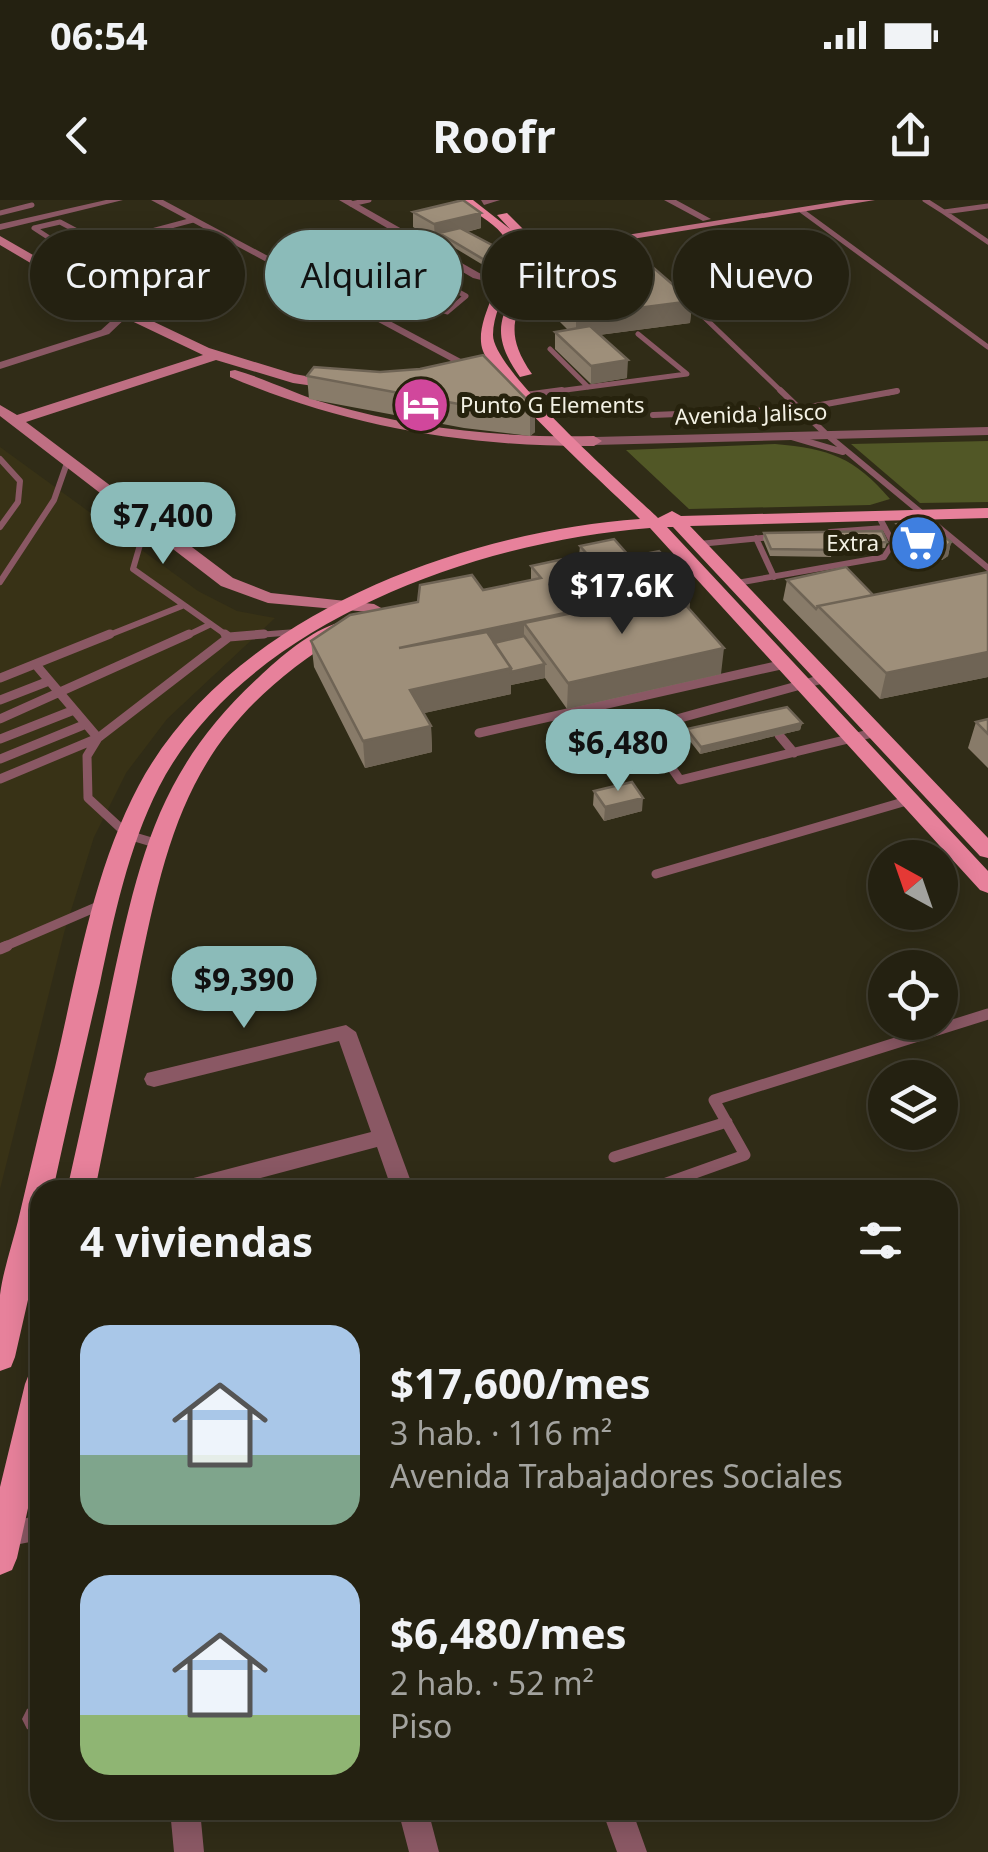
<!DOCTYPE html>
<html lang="es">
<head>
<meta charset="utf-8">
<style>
	body { margin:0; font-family:"Noto Sans",sans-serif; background:#2c291a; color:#f1f3f6; height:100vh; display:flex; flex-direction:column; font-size:38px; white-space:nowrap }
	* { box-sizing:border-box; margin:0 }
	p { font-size:32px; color:#a3a39f }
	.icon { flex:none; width:55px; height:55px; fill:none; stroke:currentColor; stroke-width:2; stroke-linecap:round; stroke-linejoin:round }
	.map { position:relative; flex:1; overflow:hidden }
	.details { position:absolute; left:30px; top:980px; width:928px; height:640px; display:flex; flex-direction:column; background:#242111; border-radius:30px; box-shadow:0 5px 25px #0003,0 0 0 2px #413e31 }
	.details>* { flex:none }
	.banner { position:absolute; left:30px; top:30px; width:930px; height:90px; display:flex; gap:20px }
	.needle { width:65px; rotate:320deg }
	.controls { position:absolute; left:868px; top:640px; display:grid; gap:20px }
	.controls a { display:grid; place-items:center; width:90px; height:90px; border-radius:50%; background:#242111; box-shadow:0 5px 25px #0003,0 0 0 2px #413e31; font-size:50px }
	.price { position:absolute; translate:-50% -85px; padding:0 22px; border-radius:35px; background:#8bbbb9; color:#111; font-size:32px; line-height:65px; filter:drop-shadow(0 2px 5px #0008) }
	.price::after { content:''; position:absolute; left:50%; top:60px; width:30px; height:22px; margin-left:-15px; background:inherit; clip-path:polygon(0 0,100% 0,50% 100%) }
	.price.on { background:#222; color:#fff }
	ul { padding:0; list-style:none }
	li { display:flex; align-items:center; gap:30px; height:250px; padding:0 50px }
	li span { display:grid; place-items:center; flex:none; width:280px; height:200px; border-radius:30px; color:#555 }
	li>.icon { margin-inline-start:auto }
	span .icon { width:120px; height:120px; fill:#fffc; stroke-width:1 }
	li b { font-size:42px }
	h2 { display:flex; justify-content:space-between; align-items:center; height:120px; padding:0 50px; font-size:42px }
	.pill { padding:0 35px; border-radius:45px; background:#242111; box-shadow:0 5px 25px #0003,0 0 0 2px #413e31; font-size:35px; line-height:90px }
	.pill.on { background:#8bbbb9; color:#111 }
	.status { display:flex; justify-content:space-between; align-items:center; height:70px; padding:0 50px; background:#242111; direction:ltr }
	.status svg { height:28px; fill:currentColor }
	header { display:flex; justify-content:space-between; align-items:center; height:130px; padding:0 50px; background:#242111; font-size:45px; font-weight:700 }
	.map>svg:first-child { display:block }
	.built { fill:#383216 }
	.green { fill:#515726 }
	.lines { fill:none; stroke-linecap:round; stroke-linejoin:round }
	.lane-far3 { stroke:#8a5864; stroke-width:5 }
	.lane-far2 { stroke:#8a5864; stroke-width:6 }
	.lane-far1 { stroke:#8a5864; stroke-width:9 }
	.lane { stroke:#8a5864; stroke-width:11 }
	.street { fill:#8a5864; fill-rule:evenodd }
	.secondary { fill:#bf6f83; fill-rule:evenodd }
	.primary { fill:#e7819b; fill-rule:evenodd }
	.wall { fill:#887b69 }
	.shaded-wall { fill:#6f6455 }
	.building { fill:#9e8f7a; stroke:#6f6455; stroke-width:2.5 }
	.labels { text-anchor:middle; stroke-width:10; stroke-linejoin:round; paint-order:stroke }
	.far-poi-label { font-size:22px; fill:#f3f1e4; stroke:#26220d; text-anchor:start }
	.far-street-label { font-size:22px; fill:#f3f1e4; stroke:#26220d }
</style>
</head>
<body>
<div class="status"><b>06:54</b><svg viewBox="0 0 49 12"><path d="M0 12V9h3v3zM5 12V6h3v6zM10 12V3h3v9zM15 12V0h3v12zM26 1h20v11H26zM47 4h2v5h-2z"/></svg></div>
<header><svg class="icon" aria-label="back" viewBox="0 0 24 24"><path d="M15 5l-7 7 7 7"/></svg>Roofr<svg class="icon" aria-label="share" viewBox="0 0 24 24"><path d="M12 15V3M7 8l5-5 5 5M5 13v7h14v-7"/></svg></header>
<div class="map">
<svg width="988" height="1652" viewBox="0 0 988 1652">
	<rect width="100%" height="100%" fill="#302c17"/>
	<path class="built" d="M0 247 198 391 237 411 275 418 167 519 126 573 94 637 64 733 0 989Z"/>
	<path class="green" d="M988 241V302L920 303 851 244Z
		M775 244C830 249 854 257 890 299L870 305 689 309 626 250Z"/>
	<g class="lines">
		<path class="lane-far3" d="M925 0 944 12 988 6
			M351 4 369 0
			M802 11 988 147
			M944 12 988 42
			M0 13 32 5
			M163 28 218 60 152 78 92 47 193 20
			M63 47 34 28 60 22 94 40 104 38
			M683 97 783 193
			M351 104 431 77 466 96 447 112 387 92
			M550 149 588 187
			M543 193 687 174 638 134
			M888 193 897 191"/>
		<path class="lane-far2" d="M780 190 826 234 988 368
			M525 195 562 190
			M653 215 799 209 897 191
			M792 237 843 252
			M0 259 20 281 18 302 0 327
			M146 324 133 369 229 437
			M830 332 885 328
			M756 338 774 377
			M699 344 773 337
			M0 382 54 300 67 263
			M737 383 884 357 893 343 878 315
			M104 437 182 406
			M184 437 209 425
			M231 437 296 432"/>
		<path class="lane-far1" d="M225 434 229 437
			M36 465 98 538 87 556 88 598 128 635 155 643
			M0 478 110 434
			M826 478 644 528 680 580 877 532
			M0 500 49 481
			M0 519 189 434
			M479 533 785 464
			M779 535 794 553
			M0 539 74 510
			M0 559 86 524
			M0 579 98 538 229 437 264 434
			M656 674 910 600
			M1 748 101 705"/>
		<path class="lane" d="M0 749 7 746
			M614 957 727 922
			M647 990 745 955 714 900 988 814"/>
		<path class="street" d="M106 0H123L0 30V24Z
			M151 0H163L474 166 464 168Z
			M339 0H351L481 74 526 87 521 90 473 78Z
			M481 0H500L484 5Z
			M664 0H676L711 19 703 21Z
			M121 112 130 114 109 134 0 169V162L101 130Z
			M988 227V235L594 245 588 241 594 237Z
			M346 825 356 832 414 990H392L377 947 216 990H171L174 984 182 981 371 932 339 841 154 887 147 885 144 879 147 873Z
			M40 1314V1340L0 1348V1326Z
			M37 1504H40V1534L27 1529 22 1519 27 1509Z
			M170 1610H200L204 1652H174Z
			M398 1610H428L439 1652H409Z
			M602 1610H632L647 1652H617Z"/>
		<path class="secondary" d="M846 0H875L514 58 508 54Z
			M0 36 127 109 209 148 294 174 346 183 348 186 341 190 293 183 216 160 26 222 233 378 271 393 374 404 383 409 380 413 268 403 221 386 0 216V205L17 215 203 155 117 114 0 45Z
			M235 170C267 179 297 195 329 204 415 229 504 238 594 236L602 241 594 246C467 247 347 227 230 177V171Z"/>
		<path class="primary" d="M460 0H473L510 29 497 15 507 13 541 47C532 104 492 117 532 174L520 177C477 117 519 107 529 48L513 32C528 68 493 99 493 135 493 171 627 288 658 318L672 311 681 316 988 308V318L690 326 988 638V658L980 656 673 327H667L988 671V693L980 690 650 328C478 341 243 423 159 587 128 648 114 717 100 783 84 852 68 921 53 990H40V1047L15 1157 11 1167 0 1171C0 1146 0 1120 0 1095 3 1071 12 1045 18 1021 30 970 42 919 55 867 77 774 93 671 139 585 229 417 460 332 640 319 606 285 497 189 483 151 470 117 522 60 502 34 492 21 472 12 460 0Z
			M340 422 347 424V432C194 525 170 617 137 782 123 851 109 921 95 990H67C82 923 97 856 111 788 139 660 157 571 258 478 280 457 310 431 340 422Z
			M40 1170V1254L17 1358 12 1370 0 1375V1287L25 1184 29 1174Z"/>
	</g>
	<path class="wall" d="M413 12 481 28 467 32 494 52 488 68 440 39 435 40 413 27Z
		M549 47 692 101 690 123 599 135 627 178 591 184 555 149V132L568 130 547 109 548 87 566 85 549 68Z
		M307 176 535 208V232L530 236 464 228 309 199Z
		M897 324 951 342 948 356 942 360 906 348 894 337Z
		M764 333 887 342 885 348 832 350 831 357 770 356 763 339Z
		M580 346 630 357 692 386 689 409 721 474 567 509 545 478 511 485V494L424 513 431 526 432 552 365 568 314 467 311 441 483 390 531 380V366L579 356Z
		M988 372V477L880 499 783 400 787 380 873 395Z
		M988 519V568L968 548 976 522Z
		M802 523 800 530 700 554 686 536 687 529Z
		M594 591 642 611 604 621 593 605Z"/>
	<path class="shaded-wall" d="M481 13V28L446 37 439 33V38L435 40 434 24Z
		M692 101 690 123 576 138V116Z
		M628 160 627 178 591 184V166Z
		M535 208V232L530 236V212Z
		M951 342 948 356 942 360 946 347Z
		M692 386 689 411 524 423V447L399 448Z
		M724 448 721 474 567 509 568 483Z
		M988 452V477L880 499 886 473Z
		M545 464V478L511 485V494L411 516 410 490 511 468Z
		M802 523 800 530 700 554 701 547Z
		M431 526 432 552 365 568 363 541Z
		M643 598 642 611 604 621 605 607Z"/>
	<path class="building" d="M463 0 481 13 434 24 413 12Z
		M460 28 494 46 488 62 439 33Z
		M620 39 692 101 576 116 548 87 586 82 549 47Z
		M590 126 628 160 591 166 555 132Z
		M483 155 535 208 530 212 464 205 307 176 314 167 380 172 420 169Z
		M924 320 951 342 946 347 909 335 897 324Z
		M882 331 887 342 830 343 833 350 771 349 764 333Z
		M614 339 630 357 659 351 692 386 399 448 487 432 511 468 410 490 431 526 363 541 311 441 350 415 418 402 420 385 472 375 483 390 541 378 531 366 587 354 580 346Z
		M846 367 873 395 818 406 816 409 787 380Z
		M988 372V452L886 473 818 406Z
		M674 392 724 448 568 483 524 423Z
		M524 436 545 464 511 472V468L494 443Z
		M787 507 802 523 701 547 687 529Z
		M988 519V534L976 522Z
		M632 582 643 598 605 607 594 591Z"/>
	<defs>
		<g id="hotel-disc" transform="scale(2.875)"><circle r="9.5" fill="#d1479c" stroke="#26220d"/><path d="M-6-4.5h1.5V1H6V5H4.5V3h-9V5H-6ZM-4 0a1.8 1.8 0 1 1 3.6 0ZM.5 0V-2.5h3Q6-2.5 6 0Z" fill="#fff"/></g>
		<g id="supermarket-disc" transform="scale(2.875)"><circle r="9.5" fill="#3f7fe0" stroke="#26220d"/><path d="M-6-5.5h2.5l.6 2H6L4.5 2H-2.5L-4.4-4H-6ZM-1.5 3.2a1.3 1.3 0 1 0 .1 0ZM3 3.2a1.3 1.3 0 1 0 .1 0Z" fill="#fff"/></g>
	</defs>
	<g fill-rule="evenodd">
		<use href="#hotel-disc" x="421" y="205"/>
		<use href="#supermarket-disc" x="918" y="343"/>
	</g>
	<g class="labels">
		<g class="far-poi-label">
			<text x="460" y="213">Punto G Elements</text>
			<text x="879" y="351" text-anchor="end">Extra</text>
		</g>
		<g class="far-street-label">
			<text transform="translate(751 214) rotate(-2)" y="8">Avenida Jalisco</text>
		</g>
	</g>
</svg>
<div class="controls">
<a><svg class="needle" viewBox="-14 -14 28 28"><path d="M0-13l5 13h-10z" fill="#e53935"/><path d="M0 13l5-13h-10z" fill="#a3a39f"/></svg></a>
<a><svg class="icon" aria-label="locate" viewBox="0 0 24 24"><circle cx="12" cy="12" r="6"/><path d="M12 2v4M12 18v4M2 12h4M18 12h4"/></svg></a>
<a><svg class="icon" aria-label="layers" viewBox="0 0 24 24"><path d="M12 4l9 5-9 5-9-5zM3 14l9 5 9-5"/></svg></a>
</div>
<b class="price" style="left:163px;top:367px">$7,400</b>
<b class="price on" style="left:622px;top:437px">$17.6K</b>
<b class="price" style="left:618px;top:594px">$6,480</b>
<b class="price" style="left:244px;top:831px">$9,390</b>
<div class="banner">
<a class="pill">Comprar</a>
<a class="pill on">Alquilar</a>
<a class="pill">Filtros</a>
<a class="pill">Nuevo</a>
</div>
<section class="details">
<h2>4 viviendas<svg class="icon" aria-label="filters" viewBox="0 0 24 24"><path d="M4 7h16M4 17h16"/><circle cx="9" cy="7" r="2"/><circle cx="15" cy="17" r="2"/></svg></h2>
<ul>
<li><span style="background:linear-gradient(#a9c7e8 65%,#7fa58c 0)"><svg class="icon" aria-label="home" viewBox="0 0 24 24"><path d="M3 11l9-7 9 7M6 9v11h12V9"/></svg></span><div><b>$17,600/mes</b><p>3 hab. · 116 m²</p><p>Avenida Trabajadores Sociales</p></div></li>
<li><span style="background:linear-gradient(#a9c7e8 70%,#8fb573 0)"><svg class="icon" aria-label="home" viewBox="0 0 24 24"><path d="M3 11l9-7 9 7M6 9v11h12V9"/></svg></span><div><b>$6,480/mes</b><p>2 hab. · 52 m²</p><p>Piso</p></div></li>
</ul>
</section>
</div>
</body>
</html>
